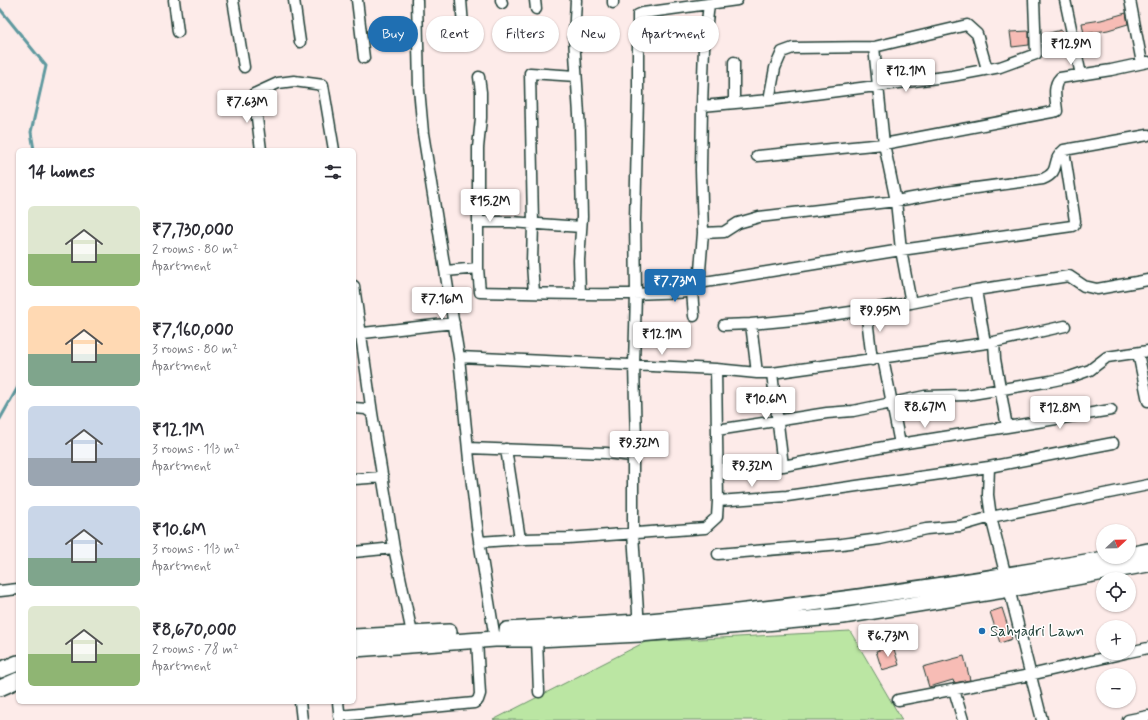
<!DOCTYPE html>
<html lang="en">
<head>
<meta charset="utf-8">
<style>
	body { margin:0; font-family:Mynerve,sans-serif; background:#f7f7f7; color:#2b2b33; height:100vh; display:flex; flex-direction:column; font-size:15px; white-space:nowrap }
	* { box-sizing:border-box; margin:0 }
	p { font-size:13px; color:#7c7c81 }
	.icon { flex:none; width:22px; height:22px; fill:none; stroke:currentColor; stroke-width:2; stroke-linecap:round; stroke-linejoin:round }
	.map { position:relative; flex:1; overflow:hidden }
	.panel { position:absolute; left:16px; top:148px; width:340px; height:556px; display:flex; flex-direction:column; background:#fff; border-radius:6px; box-shadow:0 1px 3px #0004 }
	.panel>* { flex:none }
	.top-card { position:absolute; left:368px; top:16px; width:380px; height:36px; display:flex; gap:8px }
	.needle { width:26px; rotate:68deg }
	.fabs { position:absolute; left:1096px; top:524px; display:grid; gap:8px }
	.fabs a { display:grid; place-items:center; width:40px; height:40px; border-radius:50%; background:#fff; box-shadow:0 1px 3px #0004; font-size:20px }
	.price { position:absolute; translate:-50% -34px; padding:0 9px; border-radius:4px; background:#fff; color:#222; font-size:13px; line-height:26px; filter:drop-shadow(0 1px 2px #0008) }
	.price::after { content:''; position:absolute; left:50%; top:24px; width:12px; height:9px; margin-left:-6px; background:inherit; clip-path:polygon(0 0,100% 0,50% 100%) }
	.price.current { background:#1f6fb2; color:#fff }
	ul { padding:0; list-style:none }
	li { display:flex; align-items:center; gap:12px; height:100px; padding:0 12px }
	li span { display:grid; place-items:center; flex:none; width:112px; height:80px; border-radius:6px; color:#555 }
	li>.icon { margin-inline-start:auto }
	span .icon { width:48px; height:48px; fill:#fffc; stroke-width:1 }
	li b { font-size:17px }
	h2 { display:flex; justify-content:space-between; align-items:center; height:48px; padding:0 12px; font-size:17px }
	.tag { padding:0 14px; border-radius:18px; background:#fff; box-shadow:0 1px 3px #0004; font-size:14px; line-height:36px }
	.tag.current { background:#1f6fb2; color:#fff }
	.map>svg:first-child { display:block }
	.green { fill:#bbe6a3; stroke:#6d926c }
	.lines { fill:none; stroke-linecap:round; stroke-linejoin:round }
	.stream { stroke:#5e999f; stroke-width:3 }
	.building { fill:#f7bcb5; stroke:#1f3d34 }
	.street-casing { stroke:#1f3d34; stroke-width:13 }
	.secondary-casing { stroke:#1f3d34; stroke-width:18 }
	.street { stroke:#fff; stroke-width:10 }
	.secondary { stroke:#fff; stroke-width:15 }
	.poi-dot { fill:#1f6fb2; stroke:#fff; stroke-width:1.5 }
	.labels { text-anchor:middle; stroke-width:3; stroke-linejoin:round; paint-order:stroke }
	.poi-label { font-size:15px; fill:#1f3d34; stroke:#fff; text-anchor:start }
</style>
</head>
<body>
<div class="map">
<svg width="1148" height="720" viewBox="0 0 1148 720">
	<rect width="100%" height="100%" fill="#fdebe9"/>
	<filter id="ink" filterUnits="userSpaceOnUse"><feTurbulence type="fractalNoise" baseFrequency=".025" numOctaves="2"/><feDisplacementMap in="SourceGraphic" scale="8" xChannelSelector="R" yChannelSelector="G"/><feConvolveMatrix kernelMatrix="1 2 1 2 8 2 1 2 1" color-interpolation-filters="sRGB"/></filter>
	<g filter="url(#ink)">
		<path class="green" d="M850 631 902 720H493L645 642Z"/>
		<g class="lines">
			<path class="stream" d="M0 9 46 66 31 132 34 150
				M0 419 18 387"/>
		</g>
		<path class="building" d="M1126 13 1128 24 1108 30 1084 34 1082 23 1101 20Z
			M1061 30 1064 42 1043 47 1042 35Z
			M1029 31V45L1012 47 1010 32Z
			M1002 608 1012 639 1000 643 990 612Z
			M893 646 899 665 882 670 876 651Z
			M964 656 970 680 954 683 953 680 929 687 923 667Z"/>
		<g class="lines">
			<g class="street-casing">
				<path id="street" d="M174 0 178 32
					M233 0 244 67
					M294 0 300 42
					M357 0 364 58
					M417 0 419 88 423 133 459 357 469 460 478 534 495 639
					M461 0 463 26
					M501 0 502 3
					M535 0 536 9
					M576 0 574 38 580 130 582 217 579 260 580 294
					M613 0V3
					M1065 0 1081 75
					M1130 0 1142 63
					M874 47 884 144 896 201 901 250 911 303 976 290
					M479 77 481 92V118L478 148V268L480 292C539 293 599 296 658 293 671 292 685 295 697 288L699 283 703 233 701 170 702 106 704 48 709 4
					M769 100 775 68 782 52 793 48 874 47 967 25 977 34 987 69
					M734 103V62
					M702 106 769 100 952 76 1000 67 1036 54 1034 0
					M261 150 254 94 278 83 294 81 323 85 334 150
					M757 156 884 144 1057 111C1056 100 1052 86 1060 78L1111 70 1148 62
					M479 222H511L581 227
					M703 233 724 232 738 223 759 217 896 201 946 192 1043 179C1062 171 1050 161 1064 150L1148 135
					M446 271 478 268
					M699 283 901 250 1072 226 1074 225 1075 221 1064 150
					M354 286 372 413
					M692 291 694 316
					M534 293 532 263 533 223 530 73 576 76
					M866 310 872 360
					M751 324 757 373
					M724 325 751 324 804 319 911 303
					M354 334 454 323
					M985 343 976 290 1069 276 1084 286 1097 289 1148 280
					M1138 353 1148 401
					M459 357 716 369 718 501 717 517 705 528 568 538 524 539 479 542
					M883 358 900 444
					M716 369 757 373H772L994 342 1065 326
					M772 373 783 466
					M354 408 366 409 372 413 394 548 413 638
					M1007 427 1111 410
					M717 430 827 413 853 411 925 396 966 395 1051 381 1070 377 1090 370 1107 357 1148 351
					M468 448 606 453 633 456 636 441 634 365 636 294 635 221 638 97V15L643 13 737 0
					M506 449 520 539
					M633 456V533L639 628
					M989 467 1113 443
					M718 474 783 466 900 444 1007 427 995 359 994 342
					M354 479 383 477
					M718 501 787 496 989 467 988 495 991 517 1042 720
					M354 552 394 548
					M718 554 842 544 880 539 926 529 960 526 991 517 1148 485
					M0 591 18 589
					M537 639 539 692
					M1129 652 1148 648
					M954 690 963 720
					M898 700 1030 675 1125 653
					M300 702 302 720
					M338 702 340 720
					M339 716 474 703 478 700 480 694 477 640
					M1128 720 1148 716"/>
			</g>
			<g class="secondary-casing">
				<path id="secondary" d="M1129 555 1148 551
					M507 630C551 627 595 625 639 622 798 608 959 584 1116 557
					M354 637 449 632
					M354 649 495 639H537L640 634 843 616 1010 589 1148 564
					M0 670 18 663
					M0 688 18 680"/>
			</g>
			<use href="#street" class="street"/>
			<use href="#secondary" class="secondary"/>
		</g>
	</g>
	<circle class="poi-dot" cx="982" cy="631" r="4"/>
	<g class="labels">
		<g class="poi-label">
			<text x="990" y="636">Sahyadri Lawn</text>
		</g>
	</g>
</svg>
<div class="fabs">
<a><svg class="needle" viewBox="-14 -14 28 28"><path d="M0-13l5 13h-10z" fill="#e53935"/><path d="M0 13l5-13h-10z" fill="#7c7c81"/></svg></a>
<a><svg class="icon" aria-label="locate" viewBox="0 0 24 24"><circle cx="12" cy="12" r="6"/><path d="M12 2v4M12 18v4M2 12h4M18 12h4"/></svg></a>
<a>+</a>
<a>−</a>
</div>
<b class="price" style="left:1071px;top:66px">₹12.9M</b>
<b class="price" style="left:906px;top:93px">₹12.1M</b>
<b class="price" style="left:247px;top:124px">₹7.63M</b>
<b class="price" style="left:490px;top:223px">₹15.2M</b>
<b class="price current" style="left:675px;top:303px">₹7.73M</b>
<b class="price" style="left:442px;top:321px">₹7.16M</b>
<b class="price" style="left:880px;top:333px">₹9.95M</b>
<b class="price" style="left:662px;top:356px">₹12.1M</b>
<b class="price" style="left:766px;top:421px">₹10.6M</b>
<b class="price" style="left:925px;top:429px">₹8.67M</b>
<b class="price" style="left:1060px;top:430px">₹12.8M</b>
<b class="price" style="left:639px;top:465px">₹9.32M</b>
<b class="price" style="left:752px;top:488px">₹9.32M</b>
<b class="price" style="left:888px;top:658px">₹6.73M</b>
<div class="top-card">
<a class="tag current">Buy</a>
<a class="tag">Rent</a>
<a class="tag">Filters</a>
<a class="tag">New</a>
<a class="tag">Apartment</a>
</div>
<section class="panel">
<h2>14 homes<svg class="icon" aria-label="filters" viewBox="0 0 24 24"><path d="M4 7h16M4 17h16"/><circle cx="9" cy="7" r="2"/><circle cx="15" cy="17" r="2"/></svg></h2>
<ul>
<li><span style="background:linear-gradient(#dfe7d0 60%,#8fb573 0)"><svg class="icon" aria-label="home" viewBox="0 0 24 24"><path d="M3 11l9-7 9 7M6 9v11h12V9"/></svg></span><div><b>₹7,730,000</b><p>2 rooms · 80 m²</p><p>Apartment</p></div></li>
<li><span style="background:linear-gradient(#ffd9b3 60%,#7fa58c 0)"><svg class="icon" aria-label="home" viewBox="0 0 24 24"><path d="M3 11l9-7 9 7M6 9v11h12V9"/></svg></span><div><b>₹7,160,000</b><p>3 rooms · 80 m²</p><p>Apartment</p></div></li>
<li><span style="background:linear-gradient(#c9d6e8 65%,#9aa5b1 0)"><svg class="icon" aria-label="home" viewBox="0 0 24 24"><path d="M3 11l9-7 9 7M6 9v11h12V9"/></svg></span><div><b>₹12.1M</b><p>3 rooms · 113 m²</p><p>Apartment</p></div></li>
<li><span style="background:linear-gradient(#c9d6e8 65%,#7fa58c 0)"><svg class="icon" aria-label="home" viewBox="0 0 24 24"><path d="M3 11l9-7 9 7M6 9v11h12V9"/></svg></span><div><b>₹10.6M</b><p>3 rooms · 113 m²</p><p>Apartment</p></div></li>
<li><span style="background:linear-gradient(#dfe7d0 60%,#8fb573 0)"><svg class="icon" aria-label="home" viewBox="0 0 24 24"><path d="M3 11l9-7 9 7M6 9v11h12V9"/></svg></span><div><b>₹8,670,000</b><p>2 rooms · 78 m²</p><p>Apartment</p></div></li>
</ul>
</section>
</div>
</body>
</html>
